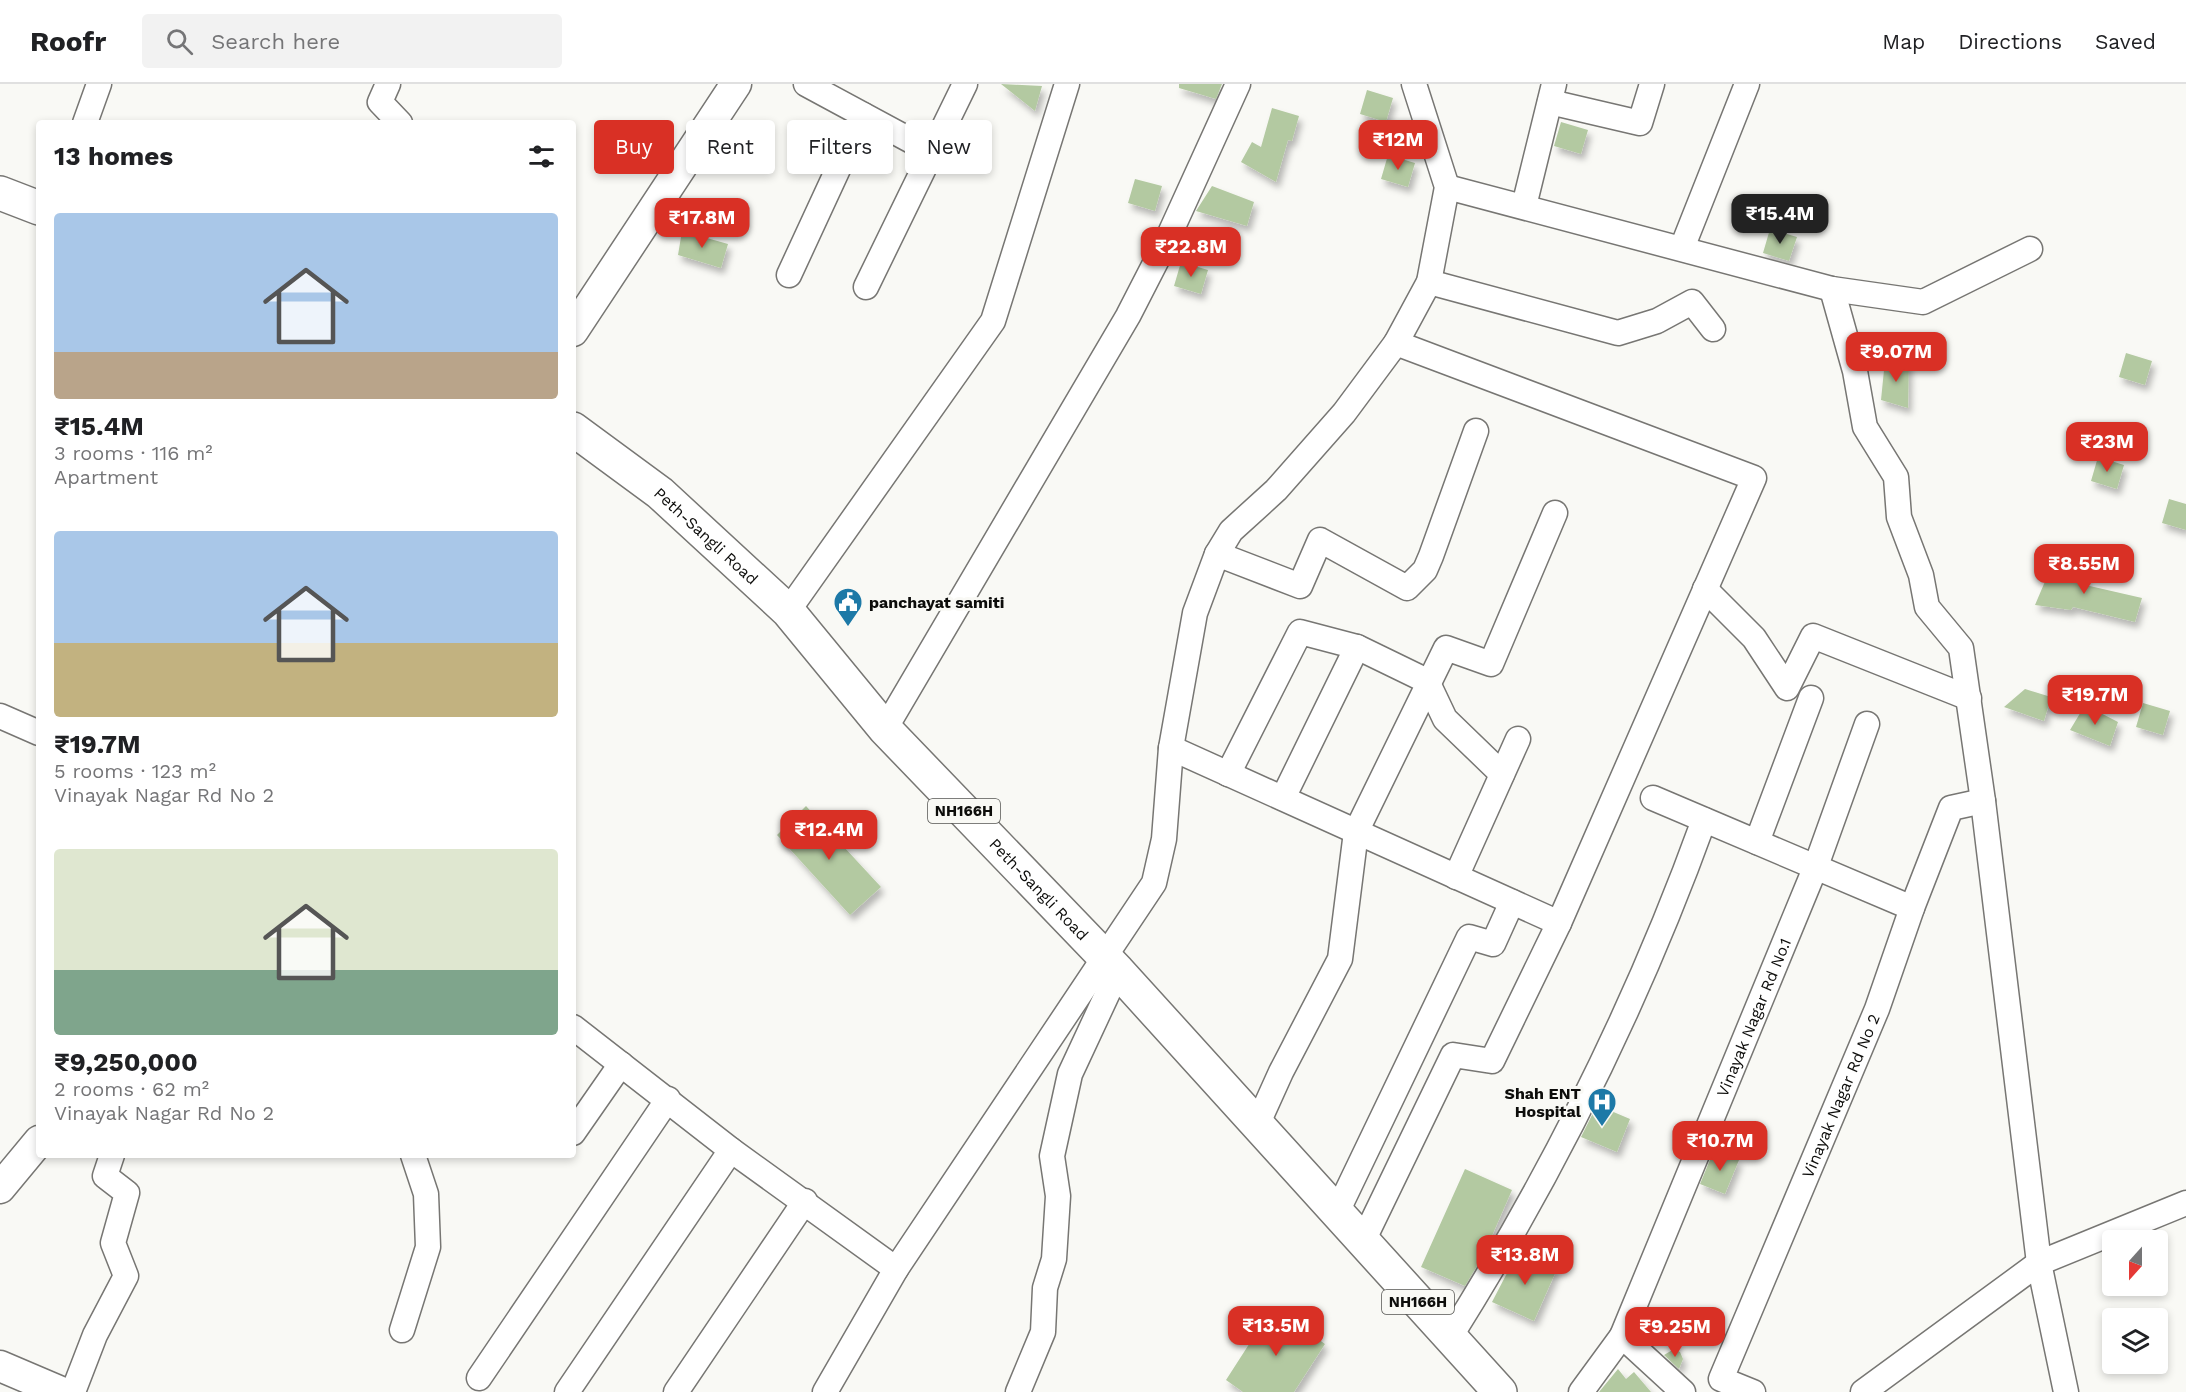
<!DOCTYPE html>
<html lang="en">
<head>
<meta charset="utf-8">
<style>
	body { margin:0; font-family:"Work Sans",sans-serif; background:#f2f2f2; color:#202124; height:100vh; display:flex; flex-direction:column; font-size:22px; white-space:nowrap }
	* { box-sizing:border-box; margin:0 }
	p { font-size:20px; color:#757577 }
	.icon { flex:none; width:33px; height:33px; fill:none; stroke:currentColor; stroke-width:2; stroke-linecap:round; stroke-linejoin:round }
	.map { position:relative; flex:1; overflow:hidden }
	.drawer { position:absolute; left:36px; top:36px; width:540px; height:1038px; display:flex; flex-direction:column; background:#fff; border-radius:6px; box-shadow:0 3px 9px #0003 }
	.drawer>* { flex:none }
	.hud { position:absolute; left:594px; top:36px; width:570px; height:54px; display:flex; gap:12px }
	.needle { width:39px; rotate:201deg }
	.fabs { position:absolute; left:2102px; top:1146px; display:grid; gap:12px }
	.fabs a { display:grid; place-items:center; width:66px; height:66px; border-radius:6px; background:#fff; box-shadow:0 3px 9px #0003; font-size:30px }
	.price { position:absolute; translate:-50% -51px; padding:0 14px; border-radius:12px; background:#d93025; color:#fff; font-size:20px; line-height:39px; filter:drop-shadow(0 2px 3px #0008) }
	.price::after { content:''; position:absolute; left:50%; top:36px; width:18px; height:14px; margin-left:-9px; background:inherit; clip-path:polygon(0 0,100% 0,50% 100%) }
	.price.selected { background:#222; color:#fff }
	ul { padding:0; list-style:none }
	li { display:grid; align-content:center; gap:12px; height:318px; padding:0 18px }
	li span { display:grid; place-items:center; height:186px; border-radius:6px; color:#555 }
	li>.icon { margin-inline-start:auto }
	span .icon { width:108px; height:108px; fill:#fffc; stroke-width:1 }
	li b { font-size:26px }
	h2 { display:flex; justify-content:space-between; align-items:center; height:72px; padding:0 18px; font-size:26px }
	.chip { padding:0 21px; border-radius:6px; background:#fff; box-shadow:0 3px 9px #0003; font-size:21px; line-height:54px }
	.chip.selected { background:#d93025; color:#fff }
	header { display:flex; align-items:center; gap:36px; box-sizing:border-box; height:84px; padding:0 30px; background:#fff; border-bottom:2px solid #e0e0e0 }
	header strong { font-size:28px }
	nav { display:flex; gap:33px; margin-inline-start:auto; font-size:21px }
	.search { width:420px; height:54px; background:#f2f2f2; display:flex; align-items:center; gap:15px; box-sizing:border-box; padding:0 21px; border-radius:6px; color:#757577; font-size:22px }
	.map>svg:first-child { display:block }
	.building { fill:#b3c9a1; filter:url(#shadow) }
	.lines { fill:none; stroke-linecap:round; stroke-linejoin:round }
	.minor-casing { stroke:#777673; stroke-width:27 }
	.major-casing { stroke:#777673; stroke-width:33 }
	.highway-casing { stroke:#777673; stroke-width:36 }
	.minor { stroke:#fff; stroke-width:24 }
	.major { stroke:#fff; stroke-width:30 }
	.highway { stroke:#fff; stroke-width:33 }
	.labels { text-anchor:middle; stroke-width:6; stroke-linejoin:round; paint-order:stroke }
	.shield { fill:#f9f9f5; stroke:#545451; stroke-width:1.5 }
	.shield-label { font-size:15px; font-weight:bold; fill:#0d0d0b }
	.street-label { font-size:16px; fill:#0d0d0b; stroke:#f9f9f5 }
	.poi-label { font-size:16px; font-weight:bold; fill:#0d0d0b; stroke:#f9f9f5; text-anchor:start }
</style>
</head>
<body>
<header>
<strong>Roofr</strong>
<div class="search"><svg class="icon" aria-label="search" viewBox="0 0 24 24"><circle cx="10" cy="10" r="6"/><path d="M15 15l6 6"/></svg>Search here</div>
<nav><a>Map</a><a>Directions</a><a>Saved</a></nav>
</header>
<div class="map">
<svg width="2186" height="1308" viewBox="0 0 2186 1308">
	<defs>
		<filter id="shadow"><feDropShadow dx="3.5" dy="6" stdDeviation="3" flood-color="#0004"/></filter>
	</defs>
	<rect width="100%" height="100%" fill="#f9f9f5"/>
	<path class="building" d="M1001 0 1042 2 1035 27Z
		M1179 0H1222L1216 15 1179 4Z
		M1367 6 1393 14 1386 38 1360 30Z
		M1272 24 1299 32 1292 57 1288 56 1276 98 1241 78 1252 58 1261 63Z
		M1561 38 1588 46 1581 70 1554 62Z
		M1388 71 1415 79 1408 103 1381 95Z
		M1135 95 1162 102 1155 127 1128 119Z
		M1212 102 1254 118 1247 142 1196 127Z
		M1770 145 1797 153 1789 177 1763 169Z
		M682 147 728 160 721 184 678 171Z
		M1181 178 1208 186 1201 210 1174 202Z
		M2126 269 2152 277 2145 301 2119 293Z
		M1885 276 1909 277 1908 324 1881 316Z
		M2098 373 2124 381 2117 405 2091 397Z
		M2169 415 2186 420V446L2162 439Z
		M2055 474 2086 489 2081 500 2142 514 2135 538 2073 523 2071 526 2035 521Z
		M2025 605 2051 613 2044 637 2004 623Z
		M2143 619 2170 627 2163 651 2136 643Z
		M2085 621 2118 638 2110 662 2070 646Z
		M806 722 881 803 850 831 777 751Z
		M1597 1021 1630 1035 1617 1068 1581 1053Z
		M1714 1066 1739 1076 1725 1110 1700 1100Z
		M1465 1085 1512 1106 1484 1170 1465 1202 1421 1183Z
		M1518 1168 1557 1185 1534 1237 1492 1218Z
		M1273 1223 1325 1260 1294 1308H1243L1226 1296Z
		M1674 1265 1680 1268 1683 1275 1679 1285 1664 1271Z
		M1618 1285 1626 1295 1634 1288 1651 1308H1599Z"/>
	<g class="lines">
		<g class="minor-casing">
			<g id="minor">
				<path d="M388 0 380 18 400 39"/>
				<path d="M806 0 932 68"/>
				<path d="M1550 18 1640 39 1652 0"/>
				<path d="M85 39 99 0"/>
				<path d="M1447 103 1832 205 1923 218 2030 165"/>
				<path d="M1524 122 1554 0"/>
				<path d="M1682 164 1747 0"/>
				<path d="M789 191 863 31"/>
				<path d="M1429 198 1618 249 1657 237 1692 218 1713 245"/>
				<path d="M866 203 965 0"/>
				<path d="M1832 205 1855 287 1865 343 1896 393 1899 433 1921 491 1927 523 1961 564 1983 717 2039 1179 2066 1308"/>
				<path d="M1217 470 1300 502 1320 456 1407 504 1425 486 1431 472 1476 347"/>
				<path d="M1705 505 1754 554 1787 604 1813 552 1969 614"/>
				<path d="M788 527 993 237 1067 0"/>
				<path d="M0 632 39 649"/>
				<path d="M885 645 1128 232 1167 156 1238 0"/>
				<path d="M1171 664 1559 839"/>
				<path d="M1228 690 1300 548 1357 563 1427 597 1445 635 1502 690"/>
				<path d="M1283 714 1357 563"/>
				<path d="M1653 714 1912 824"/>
				<path d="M1757 758 1811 614"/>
				<path d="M1456 793 1518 655"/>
				<path d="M573 943 731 1066 896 1185"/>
				<path d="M1258 1039 1281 988 1340 875 1356 748 1446 564 1491 580 1555 429"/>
				<path d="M573 1049 621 980"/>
				<path d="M1337 1128 1469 853 1493 860 1512 818"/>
				<path d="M1363 1157 1453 971 1492 977 1559 839 1754 394 1396 259"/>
				<path d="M402 1246 428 1163 426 1110 413 1071"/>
				<path d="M1622 1252 1683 1308"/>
				<path d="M1450 1253C1552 1091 1639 916 1704 736"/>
				<path d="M479 1294 668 1015"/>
				<path d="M73 1308 95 1251 126 1192 113 1159 127 1109 105 1092 112 1071"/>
				<path d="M567 1308 731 1066"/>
				<path d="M676 1308 805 1117"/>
				<path d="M825 1308 896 1185 1154 799 1164 755 1171 664 1195 529 1217 470 1231 447 1276 406 1344 329 1396 259 1429 198 1447 103 1414 0"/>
				<path d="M1018 1308 1043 1248 1045 1204 1054 1175 1058 1112 1052 1072 1070 990 1118 887"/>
				<path id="s1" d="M1581 1308 1622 1252 1816 782 1867 640"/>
				<path id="s2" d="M1753 1308 1721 1295 1877 925 1912 824 1951 724 1983 717"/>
				<path d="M1863 1308 2039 1179 2186 1119"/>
			</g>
		</g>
		<g class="major-casing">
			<path id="major" d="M573 247 736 0
				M0 1104 39 1057
				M0 1282 61 1308"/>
		</g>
		<g class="highway-casing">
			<g id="highway">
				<path d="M0 109 39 124"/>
				<path id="s3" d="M573 345 660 409 788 527 885 645 1118 887 1500 1308"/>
			</g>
		</g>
		<use href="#minor" class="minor"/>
		<use href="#major" class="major"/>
		<use href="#highway" class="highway"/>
	</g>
	<defs>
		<g id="civic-pin" transform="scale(1.5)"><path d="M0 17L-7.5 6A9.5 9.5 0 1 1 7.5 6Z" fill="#1d79a7" stroke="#f9f9f5"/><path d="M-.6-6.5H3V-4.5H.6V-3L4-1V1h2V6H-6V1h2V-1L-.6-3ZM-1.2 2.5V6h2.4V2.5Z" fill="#fff"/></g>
		<g id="hospital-pin" transform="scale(1.5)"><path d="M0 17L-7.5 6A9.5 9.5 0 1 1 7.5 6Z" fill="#1d79a7" stroke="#f9f9f5"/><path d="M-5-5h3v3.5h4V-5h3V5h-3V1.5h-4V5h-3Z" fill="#fff"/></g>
	</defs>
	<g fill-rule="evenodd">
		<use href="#civic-pin" x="848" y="518"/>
		<use href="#hospital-pin" x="1602" y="1018"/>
	</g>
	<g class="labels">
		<g class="shield">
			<rect x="928" y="715" width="72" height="24" rx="4.5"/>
			<rect x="1382" y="1206" width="72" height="24" rx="4.5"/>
		</g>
		<g class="shield-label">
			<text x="964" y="732">NH166H</text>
			<text x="1418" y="1223">NH166H</text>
		</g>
		<g class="street-label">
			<text dy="6" stroke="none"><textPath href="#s3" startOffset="171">Peth-Sangli Road</textPath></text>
			<text dy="6" stroke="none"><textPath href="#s3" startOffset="657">Peth-Sangli Road</textPath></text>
			<text dy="6" stroke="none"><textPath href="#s1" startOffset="414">Vinayak Nagar Rd No.1</textPath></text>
			<text dy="6" stroke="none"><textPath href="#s2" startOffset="342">Vinayak Nagar Rd No 2</textPath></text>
		</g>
		<g class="poi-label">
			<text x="869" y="524">panchayat samiti</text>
			<text x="1581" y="1015" text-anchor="end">Shah ENT<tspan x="1581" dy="18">Hospital</tspan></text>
		</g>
	</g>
</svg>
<div class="fabs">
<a><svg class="needle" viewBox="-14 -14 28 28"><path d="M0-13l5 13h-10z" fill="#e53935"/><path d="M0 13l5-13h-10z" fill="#757577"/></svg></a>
<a><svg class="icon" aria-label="layers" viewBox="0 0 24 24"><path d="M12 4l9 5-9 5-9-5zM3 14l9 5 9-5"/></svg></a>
</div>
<b class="price" style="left:1398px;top:87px">₹12M</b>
<b class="price selected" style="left:1780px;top:161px">₹15.4M</b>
<b class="price" style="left:702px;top:165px">₹17.8M</b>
<b class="price" style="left:1191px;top:194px">₹22.8M</b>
<b class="price" style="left:1896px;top:299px">₹9.07M</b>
<b class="price" style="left:2107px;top:389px">₹23M</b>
<b class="price" style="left:2084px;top:511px">₹8.55M</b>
<b class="price" style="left:2095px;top:642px">₹19.7M</b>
<b class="price" style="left:829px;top:777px">₹12.4M</b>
<b class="price" style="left:1720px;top:1088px">₹10.7M</b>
<b class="price" style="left:1525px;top:1202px">₹13.8M</b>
<b class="price" style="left:1276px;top:1273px">₹13.5M</b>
<b class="price" style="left:1675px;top:1274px">₹9.25M</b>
<div class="hud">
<a class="chip selected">Buy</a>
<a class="chip">Rent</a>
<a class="chip">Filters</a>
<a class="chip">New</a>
</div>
<section class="drawer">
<h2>13 homes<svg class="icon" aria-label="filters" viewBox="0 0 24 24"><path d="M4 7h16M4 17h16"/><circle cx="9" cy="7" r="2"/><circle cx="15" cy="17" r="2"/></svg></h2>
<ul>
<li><span style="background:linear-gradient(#a9c7e8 75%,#b9a48a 0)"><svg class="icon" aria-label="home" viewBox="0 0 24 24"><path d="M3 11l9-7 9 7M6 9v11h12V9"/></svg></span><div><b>₹15.4M</b><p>3 rooms · 116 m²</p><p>Apartment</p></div></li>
<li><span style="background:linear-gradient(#a9c7e8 60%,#c2b280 0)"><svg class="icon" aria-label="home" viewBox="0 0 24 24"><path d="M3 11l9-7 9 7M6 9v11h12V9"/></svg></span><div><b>₹19.7M</b><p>5 rooms · 123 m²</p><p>Vinayak Nagar Rd No 2</p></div></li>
<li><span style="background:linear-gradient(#dfe7d0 65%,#7fa58c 0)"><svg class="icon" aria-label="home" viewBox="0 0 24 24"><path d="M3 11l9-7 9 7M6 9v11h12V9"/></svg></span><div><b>₹9,250,000</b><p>2 rooms · 62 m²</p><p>Vinayak Nagar Rd No 2</p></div></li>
</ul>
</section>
</div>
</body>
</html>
